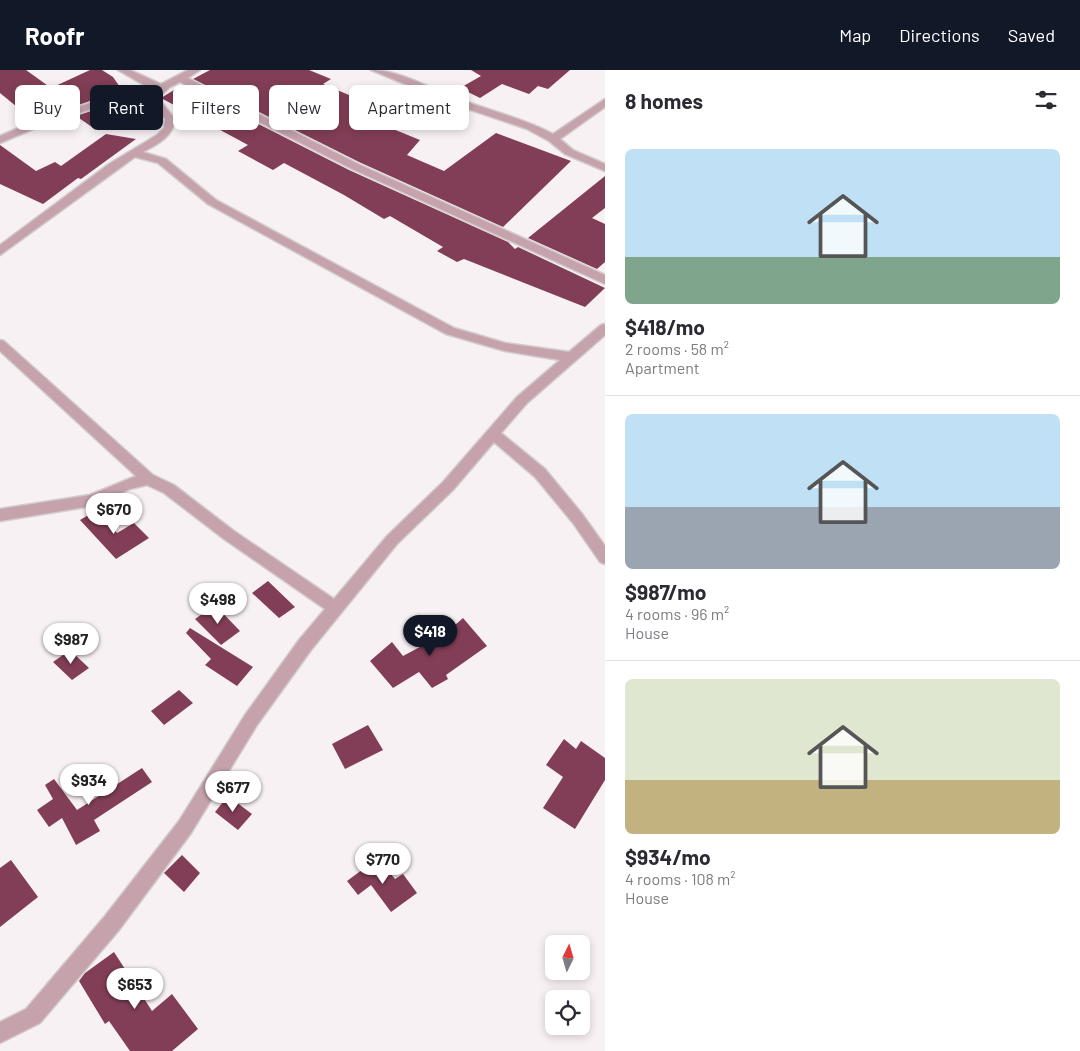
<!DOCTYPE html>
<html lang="en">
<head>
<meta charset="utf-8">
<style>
	body { margin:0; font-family:Barlow,sans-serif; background:#f2f2f3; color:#2b2b33; height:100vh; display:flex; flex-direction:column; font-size:19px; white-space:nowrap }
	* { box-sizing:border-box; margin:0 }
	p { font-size:16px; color:#7c7c81 }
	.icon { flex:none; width:28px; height:28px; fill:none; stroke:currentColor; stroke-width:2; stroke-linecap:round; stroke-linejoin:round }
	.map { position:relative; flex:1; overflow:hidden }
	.side { display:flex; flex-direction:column; background:#fff; width:475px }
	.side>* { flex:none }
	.hud { position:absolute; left:15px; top:15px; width:475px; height:45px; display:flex; gap:10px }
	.needle { width:32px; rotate:5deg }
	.buttons { position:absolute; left:545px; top:865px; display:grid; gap:10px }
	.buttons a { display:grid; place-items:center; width:45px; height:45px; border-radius:8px; background:#fff; box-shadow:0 2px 8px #0003; font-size:25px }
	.price { position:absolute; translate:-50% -42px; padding:0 11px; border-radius:18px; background:#fff; color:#222; font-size:16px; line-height:32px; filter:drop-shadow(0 1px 2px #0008) }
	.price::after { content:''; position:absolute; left:50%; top:30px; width:15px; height:11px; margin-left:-8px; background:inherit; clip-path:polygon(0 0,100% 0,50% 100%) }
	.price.on { background:#111827; color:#fff }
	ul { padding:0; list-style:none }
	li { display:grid; align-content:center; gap:10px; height:265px; padding:0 20px }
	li+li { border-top:1px solid #e1e1e2 }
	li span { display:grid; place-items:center; height:155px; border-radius:8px; color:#555 }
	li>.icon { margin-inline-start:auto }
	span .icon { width:90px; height:90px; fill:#fffc; stroke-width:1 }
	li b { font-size:21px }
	h2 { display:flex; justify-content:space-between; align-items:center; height:60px; padding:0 20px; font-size:21px }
	.tag { padding:0 18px; border-radius:8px; background:#fff; box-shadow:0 2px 8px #0003; font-size:18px; line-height:45px }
	.tag.on { background:#111827; color:#fff }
	header { display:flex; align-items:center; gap:30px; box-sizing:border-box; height:70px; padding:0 25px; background:#111827; color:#fff }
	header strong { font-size:24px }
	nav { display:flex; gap:28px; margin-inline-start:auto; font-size:18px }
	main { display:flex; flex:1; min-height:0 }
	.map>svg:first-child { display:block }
	.building { fill:#823e56 }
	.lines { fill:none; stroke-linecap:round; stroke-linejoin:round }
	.street-casing { stroke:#d2ccce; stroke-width:3 }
	.street { fill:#c5a2ac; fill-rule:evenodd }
</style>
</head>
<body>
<header>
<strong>Roofr</strong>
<nav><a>Map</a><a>Directions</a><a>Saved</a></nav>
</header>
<main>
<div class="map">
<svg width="605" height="981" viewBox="0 0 605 981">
	<rect width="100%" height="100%" fill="#f8f1f3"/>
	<path class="building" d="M0 0H26L51 18 90 0H102L113 7 122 20 67 39 59 33 28 46 0 23Z
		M210 0H309L331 9 323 14 363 31 349 41 420 70 407 85 444 101 496 63 571 91 503 157 359 92 193 9Z
		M471 0H570L548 19 538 16 529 24 502 14 480 28 460 18 481 6Z
		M182 15 349 100 508 172 515 179 518 177 605 218 585 237 464 189 457 192 437 181 443 177 390 146 384 149 344 125 284 93 273 100 238 81 248 75 161 28Z
		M127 29 134 40 92 57 76 46Z
		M106 64 136 69 81 109 78 108 43 134 0 114V75L36 101 55 92 61 96Z
		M605 106V138L592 148 605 154V192L597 199 528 168Z
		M97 440 117 463 134 453 149 468 116 489 80 450Z
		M268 511 295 537 279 548 252 523Z
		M215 535 240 561 221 575 195 549Z
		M463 548 487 576 446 605 448 609 432 618 419 602 393 618 370 591 392 572 403 586 446 563Z
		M190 558 253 597 237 616 205 595 211 589 186 563Z
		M70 580 89 598 72 610 53 592Z
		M179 620 193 633 164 655 151 641Z
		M368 655 383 680 345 699 332 674Z
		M564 669 576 679 581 671 605 688V710L575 759 543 738 563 707 546 695Z
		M142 698 152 712 94 750 100 761 76 775 62 748 49 757 37 740 53 729 45 715 54 709 77 740Z
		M228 726 252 744 238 760 215 742Z
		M182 785 200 803 184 822 164 803Z
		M378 788 395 809 403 804 417 823 391 842 371 815 358 825 347 811Z
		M11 790 38 827 0 857V798Z
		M114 882 152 941 172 924 198 959 172 981H130L109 951 105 954 79 911 85 903Z"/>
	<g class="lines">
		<g class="street-casing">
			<path id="street" d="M118 0H130L161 14 188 0H200L188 8 358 94 605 205V214L350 98 180 12 170 17 158 28 175 49C173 67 158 74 143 82L166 89 216 130 454 258 505 273 569 282 601 255 605 254V265L527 333 501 363 545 399 583 445 605 476V494L600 492 573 453 535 407 494 372 453 420 397 474 311 580 257 655 191 763 119 860 40 953 0 973V952L26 939 105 846 179 751 245 645 299 570 325 539 224 469 164 423 147 415 130 419 92 436 0 451V439L90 425 136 406 0 281V270L4 271 153 405 174 415 234 461 334 529 387 466 443 412 517 327 560 290 505 281 446 264 208 134 158 93 135 87 0 185V175L109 94 157 65 164 58 165 49 148 28 157 18H153L38 57 0 73V66L30 53 144 15Z
				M371 0C400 0 431 19 459 29 490 41 523 48 553 64L605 29V37L560 69 573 80 605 94V101L565 84 549 71 527 59 453 34Z"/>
		</g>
		<use href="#street" class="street"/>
	</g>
</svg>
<div class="buttons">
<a><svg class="needle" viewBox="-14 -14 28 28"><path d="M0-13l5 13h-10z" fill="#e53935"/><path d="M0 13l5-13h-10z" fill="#7c7c81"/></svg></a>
<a><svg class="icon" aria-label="locate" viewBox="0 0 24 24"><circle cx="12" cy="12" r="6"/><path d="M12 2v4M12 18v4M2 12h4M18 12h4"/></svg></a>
</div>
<b class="price" style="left:114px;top:465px">$670</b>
<b class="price" style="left:218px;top:555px">$498</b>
<b class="price on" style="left:430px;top:587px">$418</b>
<b class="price" style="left:71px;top:595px">$987</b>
<b class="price" style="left:89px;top:736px">$934</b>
<b class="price" style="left:233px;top:743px">$677</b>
<b class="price" style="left:383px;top:815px">$770</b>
<b class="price" style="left:135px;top:940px">$653</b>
<div class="hud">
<a class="tag">Buy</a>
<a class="tag on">Rent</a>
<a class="tag">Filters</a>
<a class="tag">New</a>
<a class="tag">Apartment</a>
</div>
</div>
<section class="side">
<h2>8 homes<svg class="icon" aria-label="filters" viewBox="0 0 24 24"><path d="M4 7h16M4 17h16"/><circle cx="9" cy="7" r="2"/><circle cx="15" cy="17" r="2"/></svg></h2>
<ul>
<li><span style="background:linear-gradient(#bfe0f5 70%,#7fa58c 0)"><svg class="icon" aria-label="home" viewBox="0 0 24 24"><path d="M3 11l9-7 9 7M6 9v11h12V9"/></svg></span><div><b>$418/mo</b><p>2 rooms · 58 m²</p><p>Apartment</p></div></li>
<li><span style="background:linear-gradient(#bfe0f5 60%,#9aa5b1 0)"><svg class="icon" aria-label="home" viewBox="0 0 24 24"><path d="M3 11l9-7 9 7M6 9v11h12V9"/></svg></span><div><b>$987/mo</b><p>4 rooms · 96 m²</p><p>House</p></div></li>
<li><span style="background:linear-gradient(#dfe7d0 65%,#c2b280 0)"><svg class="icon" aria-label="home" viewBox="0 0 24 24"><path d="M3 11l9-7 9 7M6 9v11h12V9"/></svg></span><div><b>$934/mo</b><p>4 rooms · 108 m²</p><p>House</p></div></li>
</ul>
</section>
</main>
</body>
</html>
